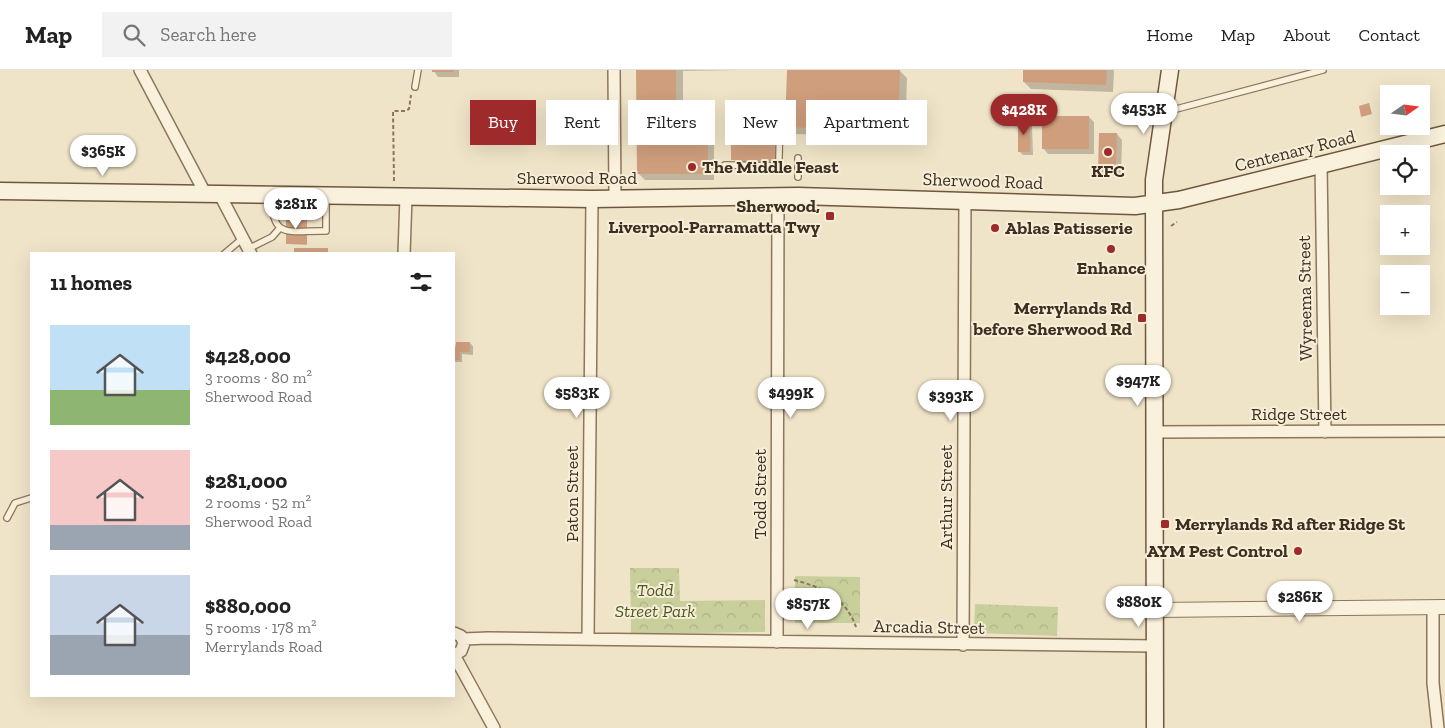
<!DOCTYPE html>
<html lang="en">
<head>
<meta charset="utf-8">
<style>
	body { margin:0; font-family:"Zilla Slab",serif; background:#f2f2f2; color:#222; height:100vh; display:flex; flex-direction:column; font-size:19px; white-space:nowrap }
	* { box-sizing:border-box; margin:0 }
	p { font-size:16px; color:#767676 }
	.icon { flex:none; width:28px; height:28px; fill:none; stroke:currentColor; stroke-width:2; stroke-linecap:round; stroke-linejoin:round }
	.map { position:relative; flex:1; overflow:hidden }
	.details { position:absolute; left:30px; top:182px; width:425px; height:445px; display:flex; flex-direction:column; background:#fff; border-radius:0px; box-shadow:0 5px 20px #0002 }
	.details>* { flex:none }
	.hud { position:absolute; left:470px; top:30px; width:475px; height:45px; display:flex; gap:10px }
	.needle { width:32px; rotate:76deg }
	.buttons { position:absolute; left:1380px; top:15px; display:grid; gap:10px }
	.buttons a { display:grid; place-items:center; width:50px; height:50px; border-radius:0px; background:#fff; box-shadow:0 5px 20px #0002; font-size:25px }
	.price { position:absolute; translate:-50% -42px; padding:0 11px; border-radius:18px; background:#fff; color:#222; font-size:16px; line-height:32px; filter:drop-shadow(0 1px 2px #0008) }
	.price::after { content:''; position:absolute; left:50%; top:30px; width:15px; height:11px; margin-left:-8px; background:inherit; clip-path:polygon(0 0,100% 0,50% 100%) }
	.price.active { background:#9e2a2b; color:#fff }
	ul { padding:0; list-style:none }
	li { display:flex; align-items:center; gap:15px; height:125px; padding:0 20px }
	li span { display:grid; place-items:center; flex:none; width:140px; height:100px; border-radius:0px; color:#555 }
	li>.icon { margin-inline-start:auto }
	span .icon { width:60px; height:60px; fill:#fffc; stroke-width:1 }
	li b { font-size:21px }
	h2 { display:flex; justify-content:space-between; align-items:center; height:60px; padding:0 20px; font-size:21px }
	.chip { padding:0 18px; border-radius:0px; background:#fff; box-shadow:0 5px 20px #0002; font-size:18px; line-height:45px }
	.chip.active { background:#9e2a2b; color:#fff }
	header { display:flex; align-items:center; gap:30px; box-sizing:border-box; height:70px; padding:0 25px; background:#fff; border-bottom:1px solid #e0e0e0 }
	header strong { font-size:24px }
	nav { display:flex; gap:28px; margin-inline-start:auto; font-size:18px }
	.search { width:350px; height:45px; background:#f2f2f2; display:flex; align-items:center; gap:12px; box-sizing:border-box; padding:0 18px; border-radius:0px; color:#767676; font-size:19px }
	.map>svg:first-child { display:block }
	.park { fill:url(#park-crowns) }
	.shadow { fill:#0003 }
	.building { fill:#cf9f7d }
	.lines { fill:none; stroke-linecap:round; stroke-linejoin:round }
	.service-casing { stroke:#8d765c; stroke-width:8 }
	.minor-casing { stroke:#8d765c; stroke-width:14 }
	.tertiary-casing { stroke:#8d765c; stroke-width:16 }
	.secondary-casing { stroke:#6f573f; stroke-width:19 }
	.path { stroke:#8d765c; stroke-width:2; stroke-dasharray:4 2.5; stroke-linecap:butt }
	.service { stroke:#faf1dc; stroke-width:5.5 }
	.minor { stroke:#faf1dc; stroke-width:11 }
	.tertiary { stroke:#faf1dc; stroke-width:14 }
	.secondary { stroke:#faf1dc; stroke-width:16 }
	.poi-dot { fill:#9e2a2b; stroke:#f7eed8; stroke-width:2 }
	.labels { text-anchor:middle; stroke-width:4; stroke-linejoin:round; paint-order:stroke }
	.street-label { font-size:18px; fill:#3d2e20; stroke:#f7eed8 }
	.poi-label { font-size:18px; font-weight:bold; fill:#3d2e20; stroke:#f7eed8; text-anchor:start }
	.park-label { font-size:18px; font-style:italic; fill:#4d5a26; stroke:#f7eed8 }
</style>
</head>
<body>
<header>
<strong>Map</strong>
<div class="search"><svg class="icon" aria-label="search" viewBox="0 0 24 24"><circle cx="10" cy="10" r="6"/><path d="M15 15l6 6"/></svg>Search here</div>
<nav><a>Home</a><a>Map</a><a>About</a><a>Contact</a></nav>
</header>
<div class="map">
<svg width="1445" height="658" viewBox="0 0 1445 658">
	<defs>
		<pattern id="park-crowns" width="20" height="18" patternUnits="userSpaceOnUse" patternTransform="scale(1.25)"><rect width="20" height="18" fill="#c9cf9b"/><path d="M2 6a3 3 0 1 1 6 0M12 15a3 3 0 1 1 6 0" fill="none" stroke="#aeb285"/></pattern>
	</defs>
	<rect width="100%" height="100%" fill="#f0e4c8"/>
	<path class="park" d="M630 498H679L680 531 765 530V562L631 564Z
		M795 506 860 507V553H795Z
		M975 534 1058 537 1057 566 974 563Z"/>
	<path class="shadow" d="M433 0H459V7H438Z
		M637 0H739L683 1V50H673V68H707L714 75V110H645L638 103Z
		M788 0 900 1 907 8 905 67 793 64 786 57Z
		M1024 0H1114L1113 22 1031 19 1024 12Z
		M1089 47 1094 52V84H1048L1043 78Z
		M1029 53 1032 56 1033 85H1023L1020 82Z
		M760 62 765 67H774L779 72V97L757 98 738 94 733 89Z
		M1117 64 1122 70 1121 106 1105 105 1100 100Z
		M306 147 307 175 288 174 287 173Z
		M470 273 473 276V285L462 284V292H454V277Z"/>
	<path class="building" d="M432 0H454V2H432Z
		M636 0H676V44H667V67L708 66V104H637Z
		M787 0H900L898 61 785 57Z
		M1023 0H1107L1106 15 1023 12Z
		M1369 33 1372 44 1361 47 1359 36Z
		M1042 46H1089V79H1042Z
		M1018 51H1030V82H1018Z
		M760 60V66H774L775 93H756V98L750 97V93H740V90H731V61Z
		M1099 63H1117L1116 101H1098Z
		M286 145H307V174H286Z
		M294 178H328V184H294Z
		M456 272H470V282H460V290H454Z"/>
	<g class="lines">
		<g class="service-casing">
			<path id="service" d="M415 17 418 0
				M1165 42 1323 0
				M742 44 748 47 775 46
				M725 95 773 96 779 90C779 54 786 36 740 43
				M798 107V88
				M272 126C271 171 290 160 326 161V127
				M248 179 272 167 279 159
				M224 184 243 168
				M7 448 15 433 31 428"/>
		</g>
		<g class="minor-casing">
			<path id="minor" d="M140 0 205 123
				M614 0 615 129
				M1321 94 1325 362
				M219 123 251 184
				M404 184 406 127
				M1154 362 1445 361
				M1433 537V613L1438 658
				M454 563 461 566 464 573 461 581 454 585
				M463 569 488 568 1154 576
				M588 569 592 129
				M777 572 778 126
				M963 575 965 130
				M454 585 494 658"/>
		</g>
		<g class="tertiary-casing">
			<path id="tertiary" d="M1155 540 1445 537"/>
		</g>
		<g class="secondary-casing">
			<path id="secondary" d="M0 121 592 129 798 126 1135 136 1179 130 1445 64
				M1155 658 1154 110 1170 0"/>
		</g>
		<path class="path" d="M394 111 393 41H405L409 39 411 25
			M1171 156 1177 152
			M794 510C822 517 846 528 856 557"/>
		<use href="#service" class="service"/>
		<use href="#minor" class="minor"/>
		<use href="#tertiary" class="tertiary"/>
		<use href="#secondary" class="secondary"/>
	</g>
	<g class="poi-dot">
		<circle cx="1108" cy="82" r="5"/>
		<circle cx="692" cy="97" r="5"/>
		<rect x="825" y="141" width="10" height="10" rx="2.5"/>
		<circle cx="995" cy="158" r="5"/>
		<circle cx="1111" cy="179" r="5"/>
		<rect x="1137" y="243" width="10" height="10" rx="2.5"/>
		<rect x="1160" y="449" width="10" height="10" rx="2.5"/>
		<circle cx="1298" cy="481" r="5"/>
	</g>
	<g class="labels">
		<g class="street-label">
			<text transform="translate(1295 81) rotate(-14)" y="6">Centenary Road</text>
			<text x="577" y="114">Sherwood Road</text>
			<text transform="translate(983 111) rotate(2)" y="6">Sherwood Road</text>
			<text transform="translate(1305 228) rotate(-91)" y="6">Wyreema Street</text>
			<text x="1299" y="350">Ridge Street</text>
			<text transform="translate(572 424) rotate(-90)" y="6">Paton Street</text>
			<text transform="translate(760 424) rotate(-90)" y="6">Todd Street</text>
			<text transform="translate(946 427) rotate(-90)" y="6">Arthur Street</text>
			<text transform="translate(929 557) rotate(1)" y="6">Arcadia Street</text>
		</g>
		<g class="poi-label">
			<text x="702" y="103">The Middle Feast</text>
			<text x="1108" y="107" text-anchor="middle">KFC</text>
			<text x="820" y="142" text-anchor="end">Sherwood,<tspan x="820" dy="21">Liverpool-Parramatta Twy</tspan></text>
			<text x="1005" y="164">Ablas Patisserie</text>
			<text x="1111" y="204" text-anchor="middle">Enhance</text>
			<text x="1132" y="244" text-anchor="end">Merrylands Rd<tspan x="1132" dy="21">before Sherwood Rd</tspan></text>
			<text x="1175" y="460">Merrylands Rd after Ridge St</text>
			<text x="1288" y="487" text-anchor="end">AYM Pest Control</text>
		</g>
		<g class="park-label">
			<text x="655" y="526">Todd<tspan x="655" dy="21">Street Park</tspan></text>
		</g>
	</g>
</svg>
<div class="buttons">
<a><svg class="needle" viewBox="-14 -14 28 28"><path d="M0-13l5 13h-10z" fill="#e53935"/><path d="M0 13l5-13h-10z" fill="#767676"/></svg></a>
<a><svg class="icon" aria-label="locate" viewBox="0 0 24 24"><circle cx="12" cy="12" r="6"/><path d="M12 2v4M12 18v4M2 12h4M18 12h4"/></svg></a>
<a>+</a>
<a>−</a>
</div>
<b class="price" style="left:1144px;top:65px">$453K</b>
<b class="price active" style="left:1024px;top:66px">$428K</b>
<b class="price" style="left:103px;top:107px">$365K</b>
<b class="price" style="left:296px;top:160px">$281K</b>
<b class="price" style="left:1138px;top:337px">$947K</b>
<b class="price" style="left:577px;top:349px">$583K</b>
<b class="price" style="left:791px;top:349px">$499K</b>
<b class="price" style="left:951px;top:352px">$393K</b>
<b class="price" style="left:1300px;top:553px">$286K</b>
<b class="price" style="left:1139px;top:558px">$880K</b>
<b class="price" style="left:808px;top:560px">$857K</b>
<div class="hud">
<a class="chip active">Buy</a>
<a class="chip">Rent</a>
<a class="chip">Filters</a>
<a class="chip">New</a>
<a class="chip">Apartment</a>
</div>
<section class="details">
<h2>11 homes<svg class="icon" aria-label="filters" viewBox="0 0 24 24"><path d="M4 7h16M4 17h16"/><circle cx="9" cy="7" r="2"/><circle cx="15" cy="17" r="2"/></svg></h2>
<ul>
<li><span style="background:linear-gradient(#bfe0f5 65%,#8fb573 0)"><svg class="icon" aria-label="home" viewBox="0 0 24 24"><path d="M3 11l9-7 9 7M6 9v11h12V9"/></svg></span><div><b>$428,000</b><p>3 rooms · 80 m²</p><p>Sherwood Road</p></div></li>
<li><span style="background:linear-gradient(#f6c9c9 75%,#9aa5b1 0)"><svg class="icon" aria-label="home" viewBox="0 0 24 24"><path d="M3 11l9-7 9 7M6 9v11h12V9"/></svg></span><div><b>$281,000</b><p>2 rooms · 52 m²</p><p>Sherwood Road</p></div></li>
<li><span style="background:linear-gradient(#c9d6e8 60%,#9aa5b1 0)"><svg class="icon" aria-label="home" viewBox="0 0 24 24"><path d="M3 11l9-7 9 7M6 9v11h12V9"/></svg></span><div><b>$880,000</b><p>5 rooms · 178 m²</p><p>Merrylands Road</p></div></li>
</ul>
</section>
</div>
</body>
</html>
